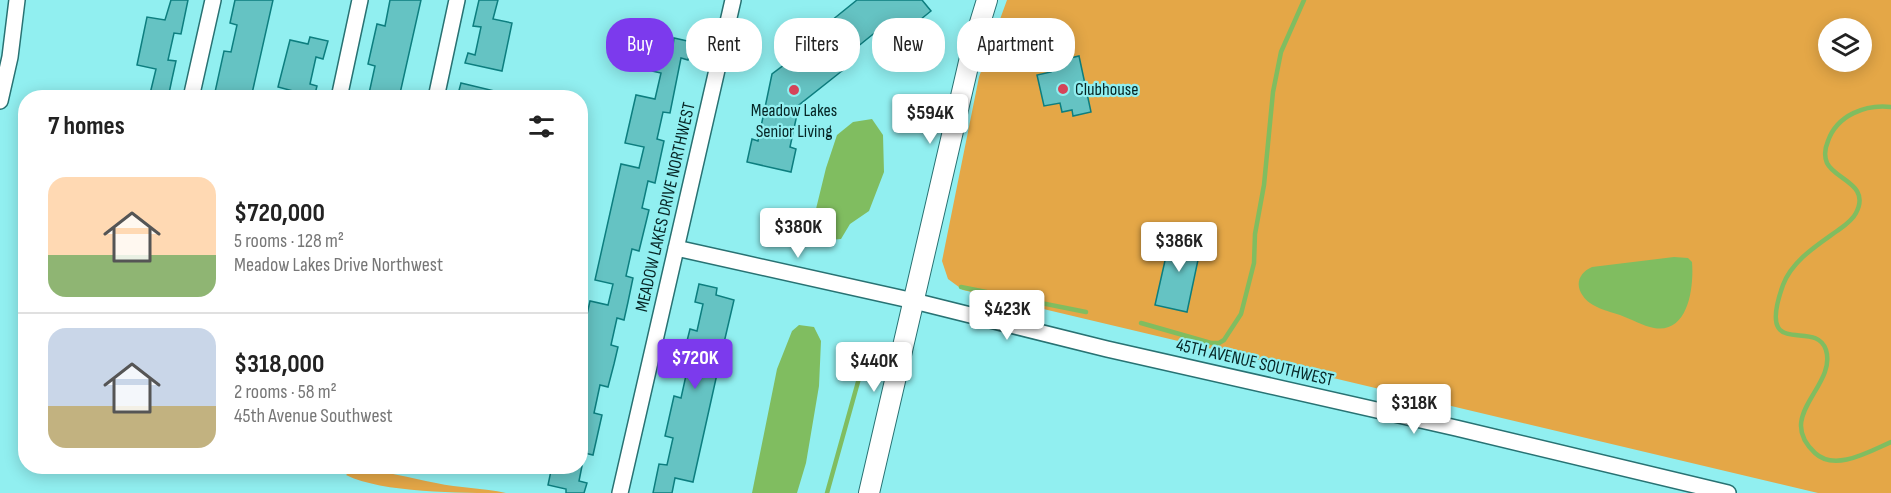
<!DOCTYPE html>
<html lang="en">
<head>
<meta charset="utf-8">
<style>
	body { margin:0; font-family:"Sofia Sans Condensed",sans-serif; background:#f2f2f2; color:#222; height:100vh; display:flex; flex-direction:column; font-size:22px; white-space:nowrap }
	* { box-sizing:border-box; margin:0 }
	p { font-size:20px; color:#767676 }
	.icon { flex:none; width:33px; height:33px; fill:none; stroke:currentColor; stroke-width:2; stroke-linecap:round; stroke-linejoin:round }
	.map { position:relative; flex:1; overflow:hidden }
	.drawer { position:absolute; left:18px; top:90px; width:570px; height:384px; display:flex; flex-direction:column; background:#fff; border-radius:24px; box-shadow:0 3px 15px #0003 }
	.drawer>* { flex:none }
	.hud { position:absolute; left:606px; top:18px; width:570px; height:54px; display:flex; gap:12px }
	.buttons { position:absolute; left:1818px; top:18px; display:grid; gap:12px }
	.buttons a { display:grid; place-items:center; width:54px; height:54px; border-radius:50%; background:#fff; box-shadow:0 3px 15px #0003; font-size:30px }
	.price { position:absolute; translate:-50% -51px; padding:0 14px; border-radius:6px; background:#fff; color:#222; font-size:20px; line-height:39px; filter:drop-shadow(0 2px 3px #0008) }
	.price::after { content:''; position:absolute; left:50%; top:36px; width:18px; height:14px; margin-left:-9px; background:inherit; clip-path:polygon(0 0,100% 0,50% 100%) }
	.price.active { background:#7c3aed; color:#fff }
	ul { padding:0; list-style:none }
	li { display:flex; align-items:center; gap:18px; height:150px; padding:0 30px }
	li+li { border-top:2px solid #e0e0e0 }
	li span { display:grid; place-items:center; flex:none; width:168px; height:120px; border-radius:18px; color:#555 }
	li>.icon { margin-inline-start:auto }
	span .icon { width:72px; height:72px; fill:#fffc; stroke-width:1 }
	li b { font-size:26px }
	h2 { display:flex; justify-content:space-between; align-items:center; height:72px; padding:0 30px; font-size:26px }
	.tag { padding:0 21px; border-radius:24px; background:#fff; box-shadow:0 3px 15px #0003; font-size:21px; line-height:54px }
	.tag.active { background:#7c3aed; color:#fff }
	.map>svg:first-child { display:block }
	.green { fill:#e4a747; fill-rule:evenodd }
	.water { fill:#80bd60 }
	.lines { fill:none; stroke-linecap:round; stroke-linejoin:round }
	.stream { stroke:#80bd60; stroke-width:4.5 }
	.building { fill:#65c3c3; stroke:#0d7e7f; stroke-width:1.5 }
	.minor-casing { stroke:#287273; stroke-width:18 }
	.major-casing { stroke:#287273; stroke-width:22 }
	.minor { stroke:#fff; stroke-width:15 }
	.major { stroke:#fff; stroke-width:20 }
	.poi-dot { fill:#d5445a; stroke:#91eff0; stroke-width:2 }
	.labels { text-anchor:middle; stroke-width:4.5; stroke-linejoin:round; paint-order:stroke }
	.poi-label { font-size:18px; fill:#052424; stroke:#91eff0; text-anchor:start }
	.street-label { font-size:18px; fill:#052424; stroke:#91eff0 }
</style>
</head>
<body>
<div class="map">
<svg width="1891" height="493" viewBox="0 0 1891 493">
	<rect width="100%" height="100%" fill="#91eff0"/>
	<path class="green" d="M1007 0H1891V493H1818L963 290 948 279 942 261 979 77ZM1828 28H1862V62H1828Z
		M354 468C382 470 409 478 436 483 459 488 483 488 506 493 461 493 382 493 346 475Z"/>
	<path class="water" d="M872 119 883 135 884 172 869 211 850 224 841 239 817 241 815 213 826 168 837 135 853 122Z
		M1674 257 1688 258 1692 262C1694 286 1689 334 1654 328 1643 326 1631 319 1620 315 1608 311 1590 307 1583 296 1574 284 1580 272 1592 267Z
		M799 325 814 327 821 341 819 386 806 463 797 493H752L777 369 792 331Z"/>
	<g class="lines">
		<path class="stream" d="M1891 107C1866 104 1837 115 1828 141 1825 148 1824 156 1827 163 1835 180 1871 184 1856 213 1852 221 1844 226 1837 231 1816 246 1792 261 1783 285 1755 363 1816 317 1826 350 1837 387 1774 415 1815 453 1835 472 1870 451 1891 442
			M961 287 1086 312
			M1141 323 1211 343H1219L1224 340 1241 314 1254 263 1255 234 1264 185 1273 92 1281 52 1304 0
			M827 493 868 346"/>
	</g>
	<path class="building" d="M171 0H188L181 34 174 33 168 60 176 61 172 79 168 98H149L156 69 137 65 147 17 165 20Z
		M235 0H273L251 98H221L222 93 215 92 224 51 231 52 237 25 230 23Z
		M390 0H421L399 98H368L375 66 368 64 377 24 385 26Z
		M479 0H498L493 19 512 23 502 71 465 63 468 53 475 55 481 27 473 26Z
		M857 0H922L931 11 889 45 877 31 846 56 852 63 799 105 790 147 796 149 791 172 747 162 752 139 758 141 772 74 825 34 821 29Z
		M630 28 647 32 645 39 673 46 674 38 692 42 688 60 681 58 670 113 663 112 657 139 664 141 655 183 648 181 642 208 649 210 639 251 632 249 626 276 633 278 628 302 624 320 617 318 611 345 618 347 614 364 608 387 600 385 594 413 602 415 593 455 580 452V345L590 301 608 305 613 284 595 280 621 164 639 168 644 147 625 143 636 95 655 99 661 73 629 66 633 48 626 46Z
		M310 37 328 41 323 59 316 57 310 84 317 86 314 98H296L297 92 278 87 290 40 308 44Z
		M1079 56 1091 112 1073 116 1072 110 1062 112 1060 103 1044 106 1037 75 1051 72 1049 63Z
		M461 83 503 93V98H465L466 95 458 94Z
		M1171 234 1202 241 1187 312 1155 305Z
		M699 284 717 288 716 295 734 300 723 347 693 482 675 478 672 493H653L659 464 667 465 673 438 665 436 674 396 681 398 687 371 680 369 690 329 697 331 703 304 695 302Z
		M552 466H582L579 481 587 483 584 493H566V489L548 485Z"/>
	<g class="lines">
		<g class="minor-casing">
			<path id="minor" d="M191 98 213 0
				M339 98 360 0
				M436 98 457 0
				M0 101 10 57 17 0
				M676 248 914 301 1107 349 1456 428 1728 493
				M620 493 733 0"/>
		</g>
		<g class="major-casing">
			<path id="major" d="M869 493 972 49 987 0"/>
		</g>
		<use href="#minor" class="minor"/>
		<use href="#major" class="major"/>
	</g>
	<g class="poi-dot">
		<circle cx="1063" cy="89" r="6"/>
		<circle cx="794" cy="90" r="6"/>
	</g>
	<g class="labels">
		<g class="poi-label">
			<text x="1075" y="95">Clubhouse</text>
			<text x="794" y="116" text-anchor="middle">Meadow Lakes<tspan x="794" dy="21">Senior Living</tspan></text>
		</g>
		<g class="street-label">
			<text transform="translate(665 207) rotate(-77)" y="6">MEADOW LAKES DRIVE NORTHWEST</text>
			<text transform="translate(1255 362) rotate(13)" y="6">45TH AVENUE SOUTHWEST</text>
		</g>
	</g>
</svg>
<div class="buttons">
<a><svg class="icon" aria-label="layers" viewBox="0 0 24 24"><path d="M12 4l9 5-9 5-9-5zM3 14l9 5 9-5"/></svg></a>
</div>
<b class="price" style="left:930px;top:145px">$594K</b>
<b class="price" style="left:798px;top:259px">$380K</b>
<b class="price" style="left:1179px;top:273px">$386K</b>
<b class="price" style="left:1007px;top:341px">$423K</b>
<b class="price active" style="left:695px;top:390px">$720K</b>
<b class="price" style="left:874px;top:393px">$440K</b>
<b class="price" style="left:1414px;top:435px">$318K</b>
<div class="hud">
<a class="tag active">Buy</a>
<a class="tag">Rent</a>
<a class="tag">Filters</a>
<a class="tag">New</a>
<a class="tag">Apartment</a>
</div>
<section class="drawer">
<h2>7 homes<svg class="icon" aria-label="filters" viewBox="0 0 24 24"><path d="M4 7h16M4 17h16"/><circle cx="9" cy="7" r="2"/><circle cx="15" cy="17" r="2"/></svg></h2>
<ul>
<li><span style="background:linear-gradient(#ffd9b3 65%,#8fb573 0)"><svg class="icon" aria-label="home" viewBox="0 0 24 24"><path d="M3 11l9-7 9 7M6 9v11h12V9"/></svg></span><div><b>$720,000</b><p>5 rooms · 128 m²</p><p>Meadow Lakes Drive Northwest</p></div></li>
<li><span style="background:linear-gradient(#c9d6e8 65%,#c2b280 0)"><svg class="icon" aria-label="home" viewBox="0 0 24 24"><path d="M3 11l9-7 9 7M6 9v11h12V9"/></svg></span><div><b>$318,000</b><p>2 rooms · 58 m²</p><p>45th Avenue Southwest</p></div></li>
</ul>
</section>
</div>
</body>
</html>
